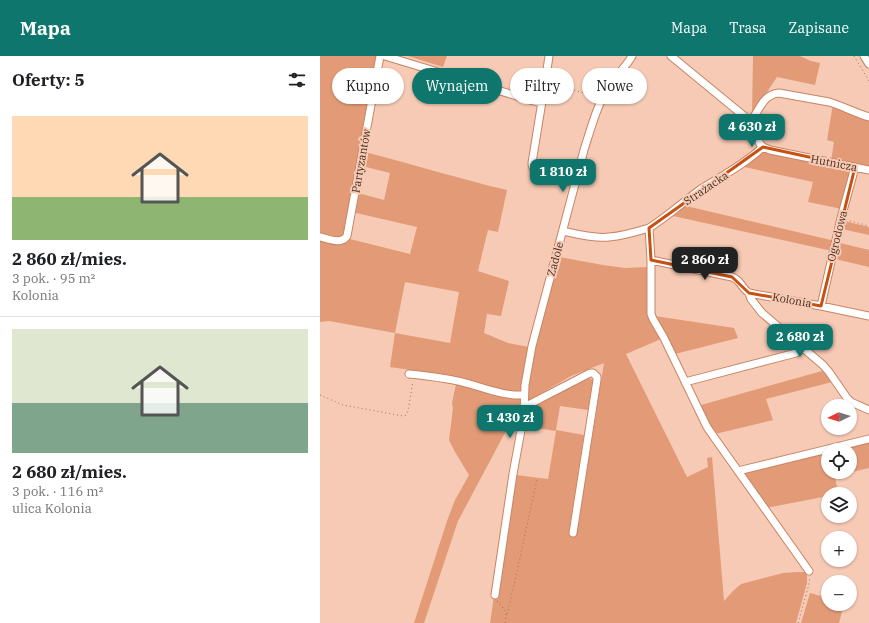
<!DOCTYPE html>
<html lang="pl">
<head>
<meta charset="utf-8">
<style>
	body { margin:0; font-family:"IBM Plex Serif",serif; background:#f2f2f2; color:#202124; height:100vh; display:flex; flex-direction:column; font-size:15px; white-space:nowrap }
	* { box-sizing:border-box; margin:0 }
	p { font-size:13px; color:#757577 }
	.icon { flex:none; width:22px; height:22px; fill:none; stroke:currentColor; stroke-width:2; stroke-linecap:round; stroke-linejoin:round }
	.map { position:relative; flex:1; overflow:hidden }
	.sheet { display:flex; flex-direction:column; background:#fff; width:320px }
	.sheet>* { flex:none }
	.guide { position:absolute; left:12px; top:12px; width:380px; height:36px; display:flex; gap:8px }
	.needle { width:26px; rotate:265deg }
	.buttons { position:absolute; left:501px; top:343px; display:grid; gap:8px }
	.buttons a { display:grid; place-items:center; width:36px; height:36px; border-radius:50%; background:#fff; box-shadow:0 1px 3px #0004; font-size:20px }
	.price { position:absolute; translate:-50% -34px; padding:0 9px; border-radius:8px; background:#0f766e; color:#fff; font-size:13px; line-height:26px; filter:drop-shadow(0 1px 2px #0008) }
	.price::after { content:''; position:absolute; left:50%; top:24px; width:12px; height:9px; margin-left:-6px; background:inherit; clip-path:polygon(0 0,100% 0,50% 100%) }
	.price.active { background:#222; color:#fff }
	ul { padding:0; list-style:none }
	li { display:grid; align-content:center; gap:8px; height:212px; padding:0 12px }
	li+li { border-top:1px solid #e0e0e0 }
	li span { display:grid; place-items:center; height:124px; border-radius:0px; color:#555 }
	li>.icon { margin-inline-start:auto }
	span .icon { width:72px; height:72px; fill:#fffc; stroke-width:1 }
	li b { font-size:17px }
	h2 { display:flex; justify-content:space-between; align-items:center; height:48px; padding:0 12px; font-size:17px }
	.chip { padding:0 14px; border-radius:18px; background:#fff; box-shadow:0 1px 3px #0004; font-size:14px; line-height:36px }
	.chip.active { background:#0f766e; color:#fff }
	header { display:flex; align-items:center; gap:24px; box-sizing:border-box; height:56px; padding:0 20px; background:#0f766e; color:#fff }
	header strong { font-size:19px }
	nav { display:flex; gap:22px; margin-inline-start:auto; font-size:14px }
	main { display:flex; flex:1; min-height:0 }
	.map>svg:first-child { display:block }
	.green { fill:#e39b77; fill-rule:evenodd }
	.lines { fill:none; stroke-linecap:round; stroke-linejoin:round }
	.minor-casing { stroke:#c98462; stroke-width:9 }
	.path { stroke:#987563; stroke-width:1; stroke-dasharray:1 3; stroke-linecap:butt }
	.minor { stroke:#fff; stroke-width:7 }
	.marked { fill:none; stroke:#c85010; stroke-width:3; stroke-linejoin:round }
	.labels { text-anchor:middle; stroke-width:4; stroke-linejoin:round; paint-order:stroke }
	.street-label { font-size:11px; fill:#492d1e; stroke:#f6cab4 }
</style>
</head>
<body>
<header>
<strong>Mapa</strong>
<nav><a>Mapa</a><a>Trasa</a><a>Zapisane</a></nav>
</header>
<main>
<section class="sheet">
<h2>Oferty: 5<svg class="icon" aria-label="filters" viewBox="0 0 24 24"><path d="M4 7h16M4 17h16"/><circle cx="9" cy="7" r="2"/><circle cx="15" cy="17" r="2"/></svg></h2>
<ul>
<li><span style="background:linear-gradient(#ffd9b3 65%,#8fb573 0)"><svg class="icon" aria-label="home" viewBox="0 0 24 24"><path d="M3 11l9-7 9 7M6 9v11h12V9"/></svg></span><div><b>2 860 zł/mies.</b><p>3 pok. · 95 m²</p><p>Kolonia</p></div></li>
<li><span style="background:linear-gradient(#dfe7d0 60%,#7fa58c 0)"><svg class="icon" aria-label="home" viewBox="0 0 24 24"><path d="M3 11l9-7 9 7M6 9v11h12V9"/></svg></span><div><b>2 680 zł/mies.</b><p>3 pok. · 116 m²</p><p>ulica Kolonia</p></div></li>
</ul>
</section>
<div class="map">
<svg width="549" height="567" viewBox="0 0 549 567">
	<rect width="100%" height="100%" fill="#f6cab4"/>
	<path class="green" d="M0 0H64L60 5 45 96C93 108 139 123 187 134L178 176 168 174 164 190 158 215 189 225 181 260 167 258 164 277 188 287 209 291 201 335C187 340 147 325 131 321 111 317 90 314 70 311L75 277 9 265 0 266ZM42 110 70 117 64 144 38 137ZM32 156 97 171 90 198 30 183 25 184ZM85 226 139 236 130 287 75 277Z
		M88 0H127L123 11Z
		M433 0H480L491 5 500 7 495 29 457 21 432 59Z
		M513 48 549 63V112L511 105 514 86 507 84Z
		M446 96 532 113 522 153 488 146 493 126 424 111 441 97Z
		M366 150 515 185 512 195 353 160Z
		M524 165 549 171V179L522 173Z
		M520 187 549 194V211L515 203Z
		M239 201 283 209 305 212 328 211 329 251 341 283 306 298 367 421 388 411 387 402 392 401 404 545 413 535 421 528 463 517 477 516H487V527L476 567H170L174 540 196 419 228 423 236 375 204 370 207 354 242 335 269 322 273 324 268 354 240 350 236 374 264 379 249 477 256 481 284 307 251 320 208 345 207 341 215 290Z
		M335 260 414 272 418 282 355 298Z
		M502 315 507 320 512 326 446 343 453 364 395 378 389 369 381 349Z
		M136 328 199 341 201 344V356L187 373 138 465 104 567H94L127 465 135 444 149 419 135 396 129 384 133 352 132 347Z
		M549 385V412L515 420 518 438H508V440L446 452 421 416 508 395V416H530V394H512Z
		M490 537 508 542V548H524L519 567H481Z"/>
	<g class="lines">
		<g class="minor-casing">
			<path id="minor" d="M65 0 210 44 222 47
				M229 0 225 27 212 107C212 109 212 111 214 113 218 120 247 125 256 127
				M351 0 424 60 434 74 440 88 443 91 450 94 549 114
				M544 0 549 8
				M429 67C440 56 441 39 459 37L509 46C523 50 535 57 549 61
				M329 172C347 161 363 146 381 133 402 120 425 108 443 91
				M243 175C256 178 275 183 289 181 302 180 316 176 329 172L331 204 412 221C422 225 421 232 429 237L501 250 549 260
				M0 181C9 183 21 189 27 180L60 0
				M331 204V258L333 263 344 282 387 371 396 384 489 515
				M429 237 431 243 442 257 503 309 509 316 527 342 531 346 549 354
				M501 250 521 162 535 111
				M89 318C110 320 134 323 153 329 170 334 186 340 204 339
				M365 326 476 297 483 292
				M204 350 210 348 270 317H273L277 321V324L253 477
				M418 415 549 383
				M175 539 193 418 204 358 205 329 212 290 264 94C271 72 277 49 289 30 296 19 306 11 312 0"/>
		</g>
		<path class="path" d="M534 0 549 25
			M231 28 276 40
			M526 164 549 170
			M0 339 23 349 83 360 86 359 88 355 93 325
			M209 365 211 370
			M177 545C184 554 188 554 185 567
			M187 558 194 529 217 423
			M478 567 488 532 490 521"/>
		<use href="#minor" class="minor"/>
	</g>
	<path class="marked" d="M443 91 535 111 501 250 429 237 412 221 331 204 329 172Z"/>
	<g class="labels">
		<g class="street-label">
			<text transform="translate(41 105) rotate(-80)" y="4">Partyzantów</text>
			<text transform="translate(514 107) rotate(11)" y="4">Hutnicza</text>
			<text transform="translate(386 132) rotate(-34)" y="4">Strażacka</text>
			<text transform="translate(517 180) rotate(-76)" y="4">Ogrodowa</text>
			<text transform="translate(235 203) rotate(-75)" y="4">Zadole</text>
			<text transform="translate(472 244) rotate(10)" y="4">Kolonia</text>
		</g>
	</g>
</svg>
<div class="buttons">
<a><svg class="needle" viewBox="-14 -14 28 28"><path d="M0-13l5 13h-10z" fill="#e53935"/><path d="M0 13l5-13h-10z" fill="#757577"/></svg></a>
<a><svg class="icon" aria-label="locate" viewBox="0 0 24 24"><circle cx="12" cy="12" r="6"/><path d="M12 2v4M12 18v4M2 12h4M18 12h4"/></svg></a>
<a><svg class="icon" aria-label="layers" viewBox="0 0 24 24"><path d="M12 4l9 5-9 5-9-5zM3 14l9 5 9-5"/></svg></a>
<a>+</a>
<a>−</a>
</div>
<b class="price" style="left:432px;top:92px">4 630 zł</b>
<b class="price" style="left:243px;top:137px">1 810 zł</b>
<b class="price active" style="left:385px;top:225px">2 860 zł</b>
<b class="price" style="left:480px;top:302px">2 680 zł</b>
<b class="price" style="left:190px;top:383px">1 430 zł</b>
<div class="guide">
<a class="chip">Kupno</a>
<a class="chip active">Wynajem</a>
<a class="chip">Filtry</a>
<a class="chip">Nowe</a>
</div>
</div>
</main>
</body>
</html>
